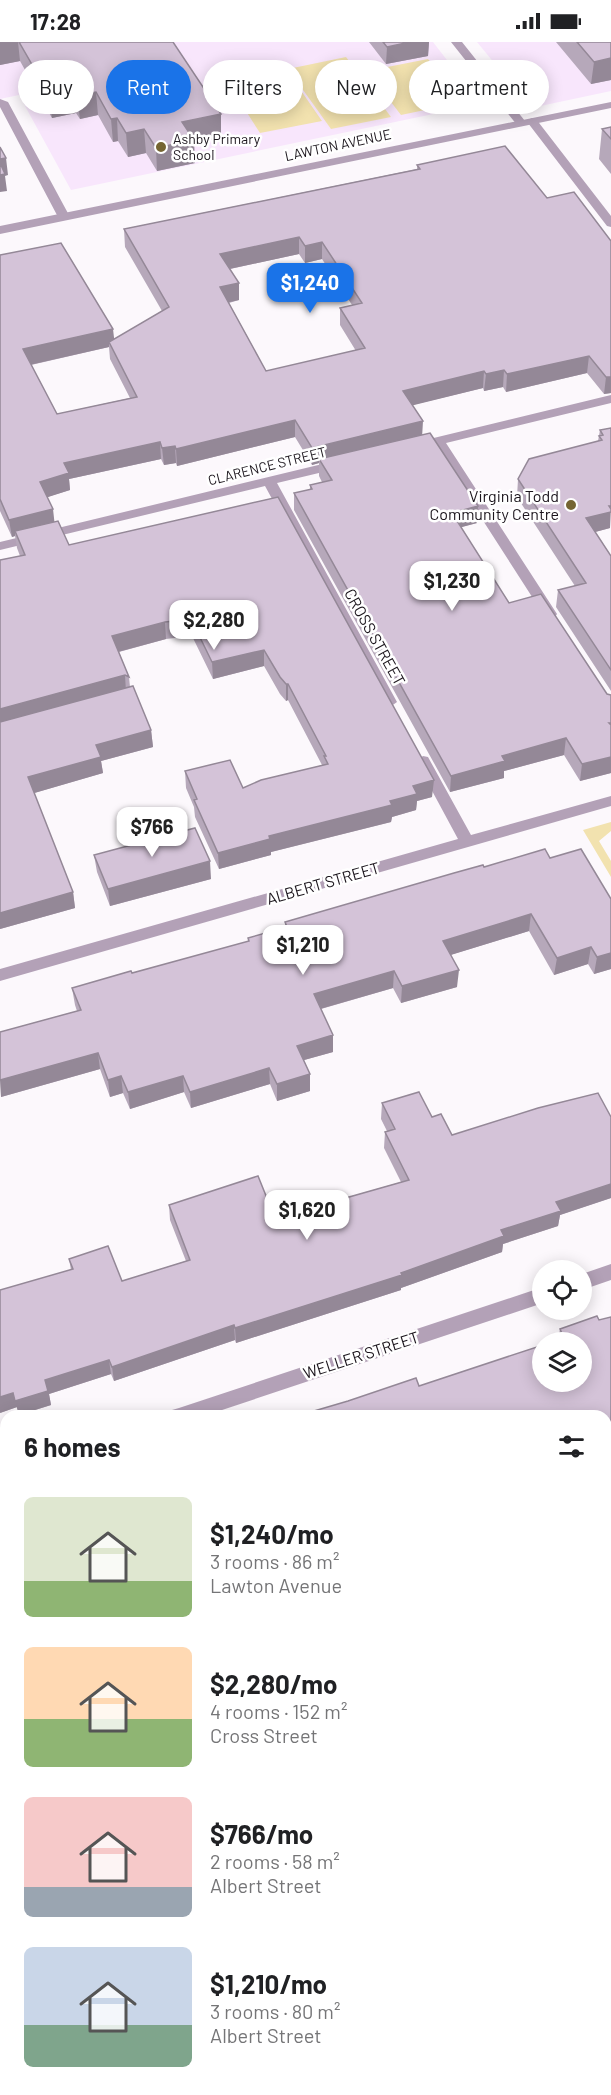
<!DOCTYPE html>
<html lang="en">
<head>
<meta charset="utf-8">
<style>
	body { margin:0; font-family:Barlow,sans-serif; background:#f2f2f2; color:#202124; height:100vh; display:flex; flex-direction:column; font-size:22px; white-space:nowrap }
	* { box-sizing:border-box; margin:0 }
	p { font-size:20px; color:#757577 }
	.icon { flex:none; width:33px; height:33px; fill:none; stroke:currentColor; stroke-width:2; stroke-linecap:round; stroke-linejoin:round }
	.map { position:relative; flex:1; overflow:hidden }
	.side { position:absolute; left:0px; top:1368px; width:612px; height:686px; display:flex; flex-direction:column; background:#fff; border-radius:18px 18px 0 0; box-shadow:0 3px 15px #0003 }
	.side>* { flex:none }
	.top-card { position:absolute; left:18px; top:18px; width:576px; height:54px; display:flex; gap:12px }
	.tools { position:absolute; left:532px; top:1218px; display:grid; gap:12px }
	.tools a { display:grid; place-items:center; width:60px; height:60px; border-radius:50%; background:#fff; box-shadow:0 3px 15px #0003; font-size:30px }
	.price { position:absolute; translate:-50% -51px; padding:0 14px; border-radius:12px; background:#fff; color:#222; font-size:20px; line-height:39px; filter:drop-shadow(0 2px 3px #0008) }
	.price::after { content:''; position:absolute; left:50%; top:36px; width:18px; height:14px; margin-left:-9px; background:inherit; clip-path:polygon(0 0,100% 0,50% 100%) }
	.price.active { background:#1a73e8; color:#fff }
	ul { padding:0; list-style:none }
	li { display:flex; align-items:center; gap:18px; height:150px; padding:0 24px }
	li span { display:grid; place-items:center; flex:none; width:168px; height:120px; border-radius:9px; color:#555 }
	li>.icon { margin-inline-start:auto }
	span .icon { width:72px; height:72px; fill:#fffc; stroke-width:1 }
	li b { font-size:26px }
	h2 { display:flex; justify-content:space-between; align-items:center; height:72px; padding:0 24px; font-size:26px }
	.pill { padding:0 21px; border-radius:27px; background:#fff; box-shadow:0 3px 15px #0003; font-size:21px; line-height:54px }
	.pill.active { background:#1a73e8; color:#fff }
	.status { display:flex; justify-content:space-between; align-items:center; height:42px; padding:0 30px; background:#fff; direction:ltr }
	.status svg { height:16px; fill:currentColor }
	.map>svg:first-child { display:block }
	.built { fill:#f8e6fc }
	.green { fill:#f2e2af }
	.lines { fill:none; stroke-linecap:round; stroke-linejoin:round }
	.service { fill:#b3a1b7; fill-rule:evenodd }
	.minor { fill:#b3a1b7; fill-rule:evenodd }
	.wall { fill:#b6a8ba; fill-rule:evenodd }
	.shaded-wall { fill:#948897 }
	.building { fill:#d4c3d8; stroke:#948897; stroke-width:1.5; fill-rule:evenodd }
	.poi-dot { fill:#756532; stroke:#fff; stroke-width:2 }
	.labels { text-anchor:middle; stroke-width:5; stroke-linejoin:round; paint-order:stroke }
	.far-poi-label { font-size:14px; fill:#1b151c; stroke:#fff; text-anchor:start }
	.far-street-label { font-size:14px; fill:#1b151c; stroke:#fff }
	.poi-label { font-size:16px; fill:#1b151c; stroke:#fff; text-anchor:end }
	.street-label { font-size:16px; fill:#1b151c; stroke:#fff }
</style>
</head>
<body>
<div class="status"><b>17:28</b><svg viewBox="0 0 49 12"><path d="M0 12V9h3v3zM5 12V6h3v6zM10 12V3h3v9zM15 12V0h3v12zM26 1h20v11H26zM47 4h2v5h-2z"/></svg></div>
<div class="map">
<svg width="611" height="2053" viewBox="0 0 611 2053">
	<rect width="100%" height="100%" fill="#fcf8fc"/>
	<path class="built" d="M0 0H433L481 62 71 148 19 53 0 57Z
		M477 0H611V49L531 66Z"/>
	<path class="green" d="M346 15 391 75 331 87 288 27Z
		M428 17 463 60 401 73 367 29Z
		M286 27 322 79 260 91 226 38Z
		M611 780V789L599 799 611 819V835L583 788Z"/>
	<g class="lines">
		<path class="service" d="M451 0H462L525 79V83H517Z
			M0 57 8 60 70 175 68 177 64 178 58 175 0 65Z
			M532 76 536 77 611 174V185L607 184 528 81 526 79Z"/>
		<path class="minor" d="M611 60V66L0 192V184Z
			M611 353V361L446 401 557 572 555 575H545L435 404 413 409 407 405 413 401Z
			M339 418 344 419 346 422 344 425 277 441 397 660 390 665 383 660 265 444 0 508V500Z
			M423 714 428 715 471 793 611 754V764L0 939V927L458 797 416 719Z
			M611 1222V1238L582 1248V1232Z
			M543 1245V1261L204 1374H170L172 1368 179 1366Z
			M6 1423V1441L0 1443V1425Z
			M611 1732V1752L606 1754V1734Z
			M6 1966V1989L0 1991V1969Z
			M331 2048H353L355 2053H333Z"/>
	</g>
	<path class="wall" d="M0 0H173L221 72V96L194 101 195 121 157 129 146 111 128 115 118 99 113 100 98 73 80 77 76 71 52 76 20 19 0 23Z
		M369 0H429L428 14 386 22Z
		M556 0H611V38L591 42Z
		M611 85V132L599 117 602 87Z
		M417 123 547 156 611 199V351L604 352 587 331 506 350 503 345 484 349 483 346 412 363 422 393 477 481 461 485 509 561 607 652 611 653V731L580 739 564 713 504 729V736L450 750 294 468V451L310 448V443L322 440 319 434V421L312 423 295 395 177 424 176 421 164 423 161 417 69 437 70 448 47 455 54 480 69 503 278 455 432 755 417 759 416 768 392 775 391 780 271 810V813L219 827 195 775 194 765 186 746 185 729 243 746 322 723 288 658 286 659 280 652 264 624 213 637 192 594 166 597 119 610 129 635 130 645 151 688 153 705 101 719 103 731 34 751 73 850 75 866 0 887V518L20 514 17 506 15 494 12 495 0 469V213L114 297 162 269 125 205 124 187 417 127ZM299 212 305 221 322 217 352 263 340 266V283L356 309 266 329 229 261 239 258 230 227ZM109 305 110 317 130 356 57 372 31 323Z
		M611 386 610 486 595 490 611 514V649L556 565 558 548 575 544 517 455 518 437 598 399 600 388Z
		M94 813 211 837 110 864 97 830Z
		M550 816 611 857V927L594 932 588 922 554 933 529 889 450 913 457 945 401 961 393 946 321 967 333 1010 304 1018 310 1032V1049L277 1059 270 1042 191 1066 184 1050 130 1067 123 1051 110 1055 100 1027 1 1055 0 990 77 969 75 963 72 946 132 931 248 900V896L285 886V880L484 825Z
		M382 1061 432 1075 452 1093 611 1075V1156L560 1173 558 1184 503 1202 502 1210 401 1246V1248L236 1301 235 1298 114 1339 111 1332 49 1352 51 1363 19 1373 17 1365 0 1371 71 1228 69 1217 122 1239 186 1219 170 1178 169 1163 275 1176 401 1140 384 1106 385 1090 387 1089 381 1077Z
		M597 1274 606 1404 419 1344 558 1298 560 1287Z
		M514 2048H575L562 2053H516Z"/>
	<path class="shaded-wall" d="M0 0H18L20 19 0 23Z
		M410 0H429L428 14 386 22 387 5Z
		M611 16V38L591 42 594 20Z
		M74 48 76 71 52 76 49 52Z
		M96 50 98 73 80 77 77 53Z
		M221 72V96L194 101 195 121 157 129 156 106 182 80Z
		M117 76 118 99 113 100 111 77Z
		M144 87 146 111 128 115 126 91Z
		M6 116 8 133 5 134 7 149 0 150V117Z
		M299 195V212L220 229V212Z
		M322 200V217L305 221V204Z
		M239 241V258L221 262 220 245Z
		M113 287 115 304 109 300V305L25 324 23 307Z
		M589 314 587 331 506 350 507 332Z
		M504 328 503 345 484 349 486 332Z
		M484 329 483 346 402 366 403 349Z
		M606 335H611V351L604 352Z
		M295 378V395L177 424 176 407Z
		M423 379 422 396 319 417V421L312 423V406Z
		M160 400 161 417 69 437 70 448 42 457 40 440 64 421Z
		M175 404 176 421 164 423 162 406Z
		M478 464 477 481 451 488 452 471Z
		M609 464H611L610 486 584 493 586 476Z
		M53 467 55 485 15 489V494L12 495 9 478Z
		M165 580 166 597 114 611 112 594Z
		M264 608V624L213 637 212 620Z
		M125 633 126 650 0 684V667Z
		M286 642H288V658L286 659Z
		M151 688 153 705 101 719 103 731 31 752 28 735 96 703Z
		M566 696 564 713 504 729V736L450 750 451 734 502 714Z
		M611 715V731L580 739 582 722Z
		M434 738 432 755 417 759 416 768 392 775 391 780 271 810V813L219 827 218 811 269 794 390 759 413 744Z
		M210 819 211 837 110 864 108 847Z
		M73 850 75 866 0 887V871Z
		M531 872 529 889 441 916 443 899Z
		M591 905 588 922 554 933 557 916Z
		M611 911V927L594 932 597 915Z
		M459 928 457 945 401 961 402 944Z
		M394 929 393 946 313 969 314 952Z
		M333 993V1010L297 1020V1004Z
		M98 1011 100 1027 1 1055 0 1038Z
		M269 1026 270 1042 191 1066 190 1050Z
		M310 1032V1049L277 1059V1042Z
		M121 1034 123 1051 110 1055 108 1038Z
		M183 1034 184 1050 130 1067 128 1050Z
		M611 1142V1156L560 1173 558 1184 503 1202 502 1210 401 1246V1248L236 1301 235 1286 401 1231 501 1188 556 1160Z
		M234 1283 235 1298 114 1339 112 1325Z
		M109 1318 111 1332 49 1352 51 1363 19 1373 15 1359 45 1338Z
		M13 1351 17 1365 0 1371V1355Z
		M611 1390V1402L606 1404V1391Z
		M6 1600V1614L0 1616V1602Z
		M611 1639V1650L606 1652V1641Z
		M6 1882V1892L0 1895V1884Z
		M611 1972V1978L606 1980V1974Z
		M275 2048H292L279 2053H262Z
		M562 2048H575L562 2053H549Z"/>
	<path class="building" d="M19 0H173L221 72 182 80 194 98 156 106 144 87 126 91 117 76 111 77 96 50 77 53 74 48 49 52Z
		M383 0H410L387 5Z
		M577 0H611V16L594 20Z
		M611 85V97L602 87Z
		M505 104 547 156 574 150 611 199V335H606L589 314 507 332 504 328 486 332 484 329 403 349 423 379 312 406 295 378 176 407 175 404 162 406 160 400 64 421 69 431 40 440 53 467 9 478 0 457V213L61 201 113 287 23 307 57 372 137 355 109 300 169 265 124 187 420 127 417 123ZM299 195 305 204 322 200 362 261 340 266 365 306 266 329 220 245 239 241 220 212Z
		M0 105 6 116 0 117Z
		M0 121 5 132 0 133Z
		M611 386V464H609L611 467V470L586 476 611 514V628L558 548 586 541 518 437 529 417 602 398 599 394 603 393 600 388Z
		M430 391 478 464 452 471 509 561 541 552 607 652 611 653V681H609L611 683V715L582 722 566 696 502 714 505 719 451 734 294 451 312 447 310 443 332 438 319 417Z
		M278 455 434 738 413 744 417 752 390 759 392 763 269 794 270 797 218 811 194 758 197 757 185 729 230 718 243 746 261 738 328 722 324 714H326L288 642H286L280 635 264 608 212 620 191 577 165 580 112 594 129 635 125 633 0 667V518L25 513 15 489 58 479 69 503Z
		M133 644 151 688 96 703 101 715 28 735 73 850 0 871V680Z
		M195 786 210 819 108 847 94 813Z
		M545 807 550 816 581 807 611 857V911L597 915 591 905 557 916 531 872 443 899 459 928 402 944 394 929 314 952 333 993 297 1004 310 1032 277 1042 269 1026 190 1050 183 1034 128 1050 121 1034 108 1038 98 1011 0 1038V990L81 968 72 946 131 929 132 931 249 899 248 896 287 885 285 880 454 831 483 823 484 825Z
		M419 1050 432 1075 441 1072 452 1093 538 1066 598 1051 611 1075V1142L556 1160 561 1169 501 1188 504 1194 401 1231 402 1233 235 1286 234 1283 112 1325 109 1318 45 1338 48 1349 15 1359 13 1351 0 1355V1248L73 1227 69 1217 108 1204 122 1239 190 1218 169 1163 258 1134 275 1176 409 1138 385 1090 395 1087 382 1061Z
		M597 1274 599 1278 611 1275V1390L606 1391V1374H297L348 1359 416 1336 419 1344 543 1303V1340H582V1300H550L564 1296 560 1287Z
		M6 1462V1600L0 1602V1464Z
		M611 1551V1639L606 1641V1553Z
		M6 1725V1882L0 1884V1728Z
		M606 1840 608 1844 611 1842V1972L606 1974Z
		M54 2048H275L262 2053H41Z
		M520 2048H562L549 2053H522Z"/>
	<g class="poi-dot">
		<circle cx="161" cy="105" r="6"/>
		<circle cx="571" cy="463" r="6"/>
	</g>
	<g class="labels">
		<g class="far-poi-label">
			<text x="173" y="102">Ashby Primary<tspan x="173" dy="16">School</tspan></text>
		</g>
		<g class="far-street-label">
			<text transform="translate(338 103) rotate(-12)" y="5">LAWTON AVENUE</text>
			<text transform="translate(267 424) rotate(-14)" y="5">CLARENCE STREET</text>
		</g>
		<g class="poi-label">
			<text x="559" y="460">Virginia Todd<tspan x="559" dy="18">Community Centre</tspan></text>
		</g>
		<g class="street-label">
			<text transform="translate(375 595) rotate(61)" y="6">CROSS STREET</text>
			<text transform="translate(323 841) rotate(-16)" y="6">ALBERT STREET</text>
			<text transform="translate(361 1313) rotate(-18)" y="6">WELLER STREET</text>
		</g>
	</g>
</svg>
<div class="tools">
<a><svg class="icon" aria-label="locate" viewBox="0 0 24 24"><circle cx="12" cy="12" r="6"/><path d="M12 2v4M12 18v4M2 12h4M18 12h4"/></svg></a>
<a><svg class="icon" aria-label="layers" viewBox="0 0 24 24"><path d="M12 4l9 5-9 5-9-5zM3 14l9 5 9-5"/></svg></a>
</div>
<b class="price active" style="left:310px;top:272px">$1,240</b>
<b class="price" style="left:452px;top:570px">$1,230</b>
<b class="price" style="left:214px;top:609px">$2,280</b>
<b class="price" style="left:152px;top:816px">$766</b>
<b class="price" style="left:303px;top:934px">$1,210</b>
<b class="price" style="left:307px;top:1199px">$1,620</b>
<div class="top-card">
<a class="pill">Buy</a>
<a class="pill active">Rent</a>
<a class="pill">Filters</a>
<a class="pill">New</a>
<a class="pill">Apartment</a>
</div>
<section class="side">
<h2>6 homes<svg class="icon" aria-label="filters" viewBox="0 0 24 24"><path d="M4 7h16M4 17h16"/><circle cx="9" cy="7" r="2"/><circle cx="15" cy="17" r="2"/></svg></h2>
<ul>
<li><span style="background:linear-gradient(#dfe7d0 70%,#8fb573 0)"><svg class="icon" aria-label="home" viewBox="0 0 24 24"><path d="M3 11l9-7 9 7M6 9v11h12V9"/></svg></span><div><b>$1,240/mo</b><p>3 rooms · 86 m²</p><p>Lawton Avenue</p></div></li>
<li><span style="background:linear-gradient(#ffd9b3 60%,#8fb573 0)"><svg class="icon" aria-label="home" viewBox="0 0 24 24"><path d="M3 11l9-7 9 7M6 9v11h12V9"/></svg></span><div><b>$2,280/mo</b><p>4 rooms · 152 m²</p><p>Cross Street</p></div></li>
<li><span style="background:linear-gradient(#f6c9c9 75%,#9aa5b1 0)"><svg class="icon" aria-label="home" viewBox="0 0 24 24"><path d="M3 11l9-7 9 7M6 9v11h12V9"/></svg></span><div><b>$766/mo</b><p>2 rooms · 58 m²</p><p>Albert Street</p></div></li>
<li><span style="background:linear-gradient(#c9d6e8 65%,#7fa58c 0)"><svg class="icon" aria-label="home" viewBox="0 0 24 24"><path d="M3 11l9-7 9 7M6 9v11h12V9"/></svg></span><div><b>$1,210/mo</b><p>3 rooms · 80 m²</p><p>Albert Street</p></div></li>
</ul>
</section>
</div>
</body>
</html>
